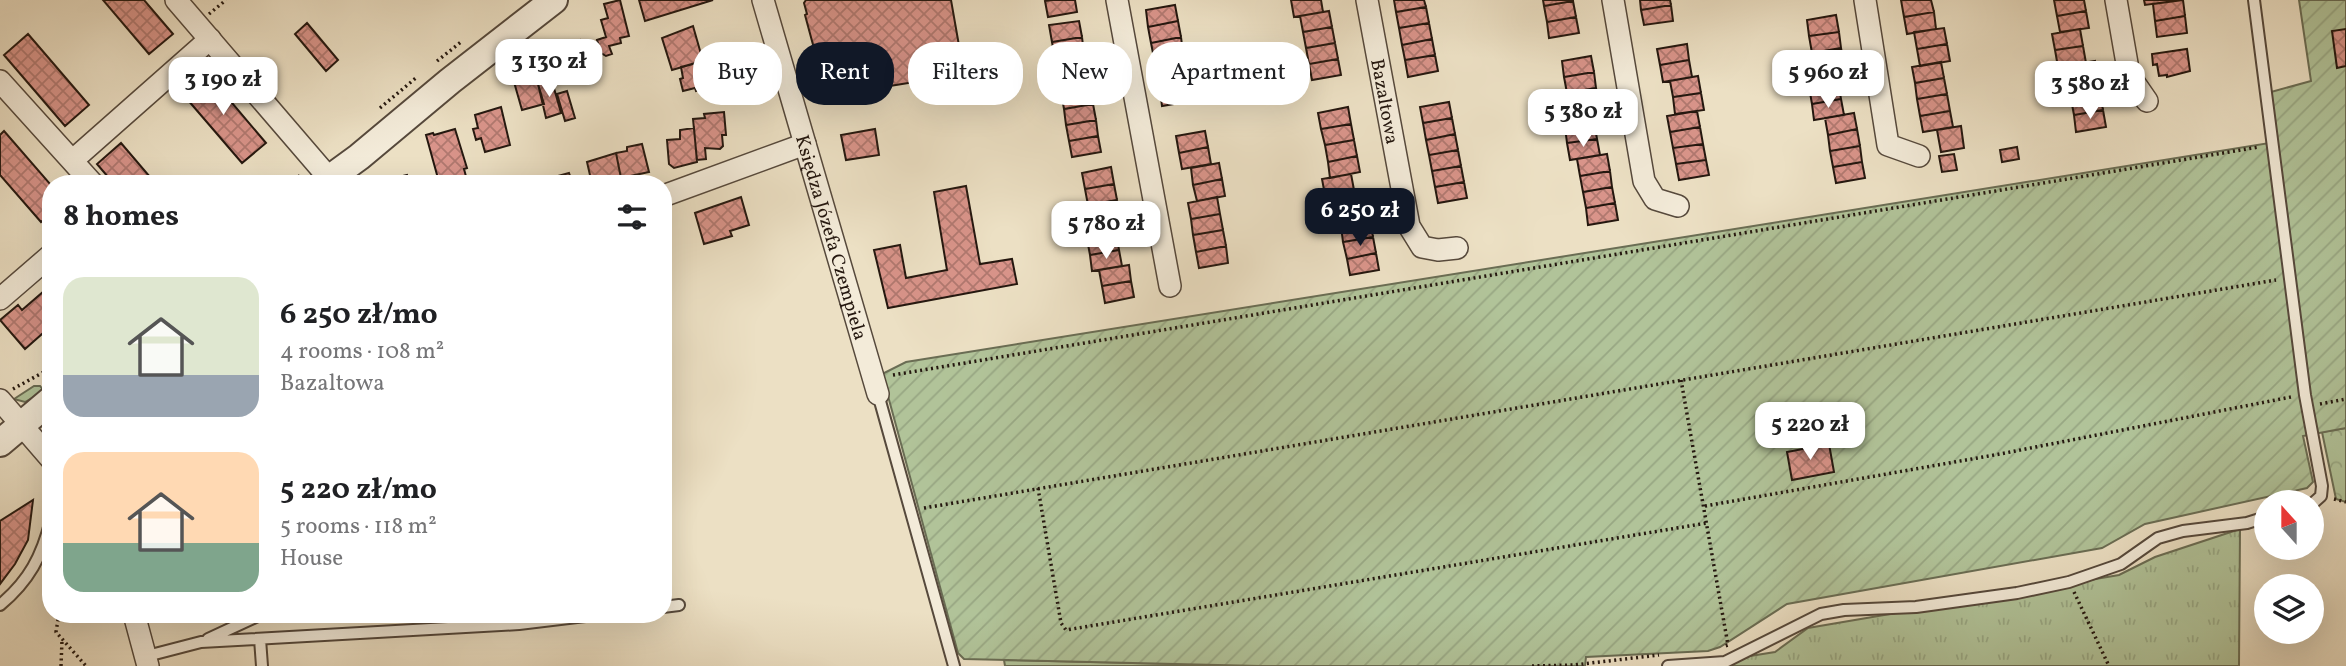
<!DOCTYPE html>
<html lang="en">
<head>
<meta charset="utf-8">
<style>
	body { margin:0; font-family:Vollkorn,serif; background:#f2f2f2; color:#202124; height:100vh; display:flex; flex-direction:column; font-size:26px; white-space:nowrap }
	* { box-sizing:border-box; margin:0 }
	p { font-size:23px; color:#757577 }
	.icon { flex:none; width:38px; height:38px; fill:none; stroke:currentColor; stroke-width:2; stroke-linecap:round; stroke-linejoin:round }
	.map { position:relative; flex:1; overflow:hidden }
	.drawer { position:absolute; left:42px; top:175px; width:630px; height:448px; display:flex; flex-direction:column; background:#fff; border-radius:28px; box-shadow:0 7px 28px #0002 }
	.drawer>* { flex:none }
	.guide { position:absolute; left:693px; top:42px; width:665px; height:63px; display:flex; gap:14px }
	.needle { width:46px; rotate:339deg }
	.fabs { position:absolute; left:2254px; top:490px; display:grid; gap:14px }
	.fabs a { display:grid; place-items:center; width:70px; height:70px; border-radius:50%; background:#fff; box-shadow:0 7px 28px #0002; font-size:35px }
	.price { position:absolute; translate:-50% -60px; padding:0 16px; border-radius:14px; background:#fff; color:#222; font-size:23px; line-height:46px; filter:drop-shadow(0 2px 4px #0008) }
	.price::after { content:''; position:absolute; left:50%; top:42px; width:21px; height:16px; margin-left:-10px; background:inherit; clip-path:polygon(0 0,100% 0,50% 100%) }
	.price.on { background:#111827; color:#fff }
	ul { padding:0; list-style:none }
	li { display:flex; align-items:center; gap:21px; height:175px; padding:0 21px }
	li span { display:grid; place-items:center; flex:none; width:196px; height:140px; border-radius:21px; color:#555 }
	li>.icon { margin-inline-start:auto }
	span .icon { width:84px; height:84px; fill:#fffc; stroke-width:1 }
	li b { font-size:30px }
	h2 { display:flex; justify-content:space-between; align-items:center; height:84px; padding:0 21px; font-size:30px }
	.chip { padding:0 24px; border-radius:28px; background:#fff; box-shadow:0 7px 28px #0002; font-size:24px; line-height:63px }
	.chip.on { background:#111827; color:#fff }
	.map>svg:first-child { display:block }
	.grass { fill:url(#grass-tufts); stroke:#6a6d54; stroke-width:2 }
	.forest { fill:url(#forest-crowns); stroke:#6a6d54; stroke-width:2 }
	.garden { fill:url(#garden-furrows); stroke:#6a6d54; stroke-width:2 }
	.building { fill:url(#building-cross-hatch); stroke:#24170f; stroke-width:2 }
	.lines { fill:none; stroke-linecap:round; stroke-linejoin:round }
	.service-casing { stroke:#56493c; stroke-width:14 }
	.minor-casing { stroke:#56493c; stroke-width:24 }
	.tertiary-casing { stroke:#56493c; stroke-width:30 }
	.path { stroke:#24170f; stroke-width:3.5; stroke-dasharray:2 3.5; stroke-linecap:butt }
	.service { stroke:#f3ebd9; stroke-width:10 }
	.minor { stroke:#f3ebd9; stroke-width:21 }
	.tertiary { stroke:#f3ebd9; stroke-width:26 }
	.labels { text-anchor:middle; stroke-width:5; stroke-linejoin:round; paint-order:stroke }
	.street-label { font-size:19px; fill:#24170f; stroke:#f3ebd9 }
</style>
</head>
<body>
<div class="map">
<svg width="2346" height="666" viewBox="0 0 2346 666">
	<defs>
		<pattern id="grass-tufts" width="24" height="20" patternUnits="userSpaceOnUse" patternTransform="scale(1.75)"><rect width="24" height="20" fill="#b1c399"/><path d="M3 7l-1-3M5 7V3M7 7l1-3M15 17l-1-3M17 17v-4M19 17l1-3" fill="none" stroke="#98a783"/></pattern>
		<pattern id="forest-crowns" width="20" height="18" patternUnits="userSpaceOnUse" patternTransform="scale(1.75)"><rect width="20" height="18" fill="#b1c399"/><path d="M2 6a3 3 0 1 1 6 0M12 15a3 3 0 1 1 6 0" fill="none" stroke="#98a783"/></pattern>
		<pattern id="garden-furrows" width="10" height="10" patternUnits="userSpaceOnUse" patternTransform="scale(1.75)"><rect width="10" height="10" fill="#b1c399"/><path d="M-1 1l2-2M0 10L10 0M9 11l2-2" fill="none" stroke="#98a783"/></pattern>
		<pattern id="building-cross-hatch" width="8" height="8" patternUnits="userSpaceOnUse" patternTransform="scale(1.75)"><rect width="8" height="8" fill="#d9948a"/><path d="M0 0l8 8M0 8l8-8" fill="none" stroke="#b0786f"/></pattern>
	</defs>
	<rect width="100%" height="100%" fill="#ece0c4"/>
	<filter id="stains"><feTurbulence type="fractalNoise" baseFrequency=".00286" numOctaves="4"/><feColorMatrix values="0 0 0 0 .2 0 0 0 0 .09 0 0 0 0 .02 0 0 0 .5 -.17"/></filter>
	<radialGradient id="worn" r=".72"><stop offset=".6" stop-color="#630" stop-opacity="0"/><stop offset="1" stop-color="#630" stop-opacity=".3"/></radialGradient>
	<path class="grass" d="M34 386H40L44 391 25 402 14 399Z
		M2240 529 2239 666H1688L1775 652 1808 628 2119 575 2155 557Z
		M1004 660 1260 666H1005Z"/>
	<path class="forest" d="M2346 428V502L2336 499 2322 432Z"/>
	<path class="garden" d="M2299 0H2346V428L2303 436 2313 482 2307 488 2145 524 2102 548 1787 604 1720 647 1708 651 1586 657 1585 666H1260L964 659 958 653 882 374 906 362 2276 142 2271 92 2311 81Z"/>
	<path class="building" d="M103 0H144L173 34 149 54Z
		M620 0 629 36 620 38 621 43 609 46 612 54 606 56 601 53 597 40 606 37 601 20 608 18 604 4Z
		M639 0H713L645 21Z
		M806 0H951L964 74 834 95 831 76 822 78 805 15 807 14 804 3Z
		M1052 0H1075L1077 12 1048 17 1045 1Z
		M1291 0H1321L1323 12 1294 17Z
		M1394 0H1424L1426 7 1396 12Z
		M1543 0H1573V1L1544 6Z
		M1640 0H1670L1671 5 1641 10Z
		M1901 0H1931L1934 12 1904 17Z
		M2054 0H2084L2086 11 2057 16Z
		M2144 0H2173L2174 1 2145 5Z
		M2183 0 2185 16 2155 21 2153 4Z
		M1573 1 1576 17 1547 22 1544 6Z
		M1175 5 1178 21 1148 27 1146 10Z
		M1671 5 1673 21 1644 25 1641 10Z
		M1426 7 1429 23 1399 28 1396 12Z
		M1329 11 1332 27 1303 32 1300 16Z
		M2086 11 2089 28 2060 32 2057 16Z
		M1934 12 1936 29 1907 34 1904 17Z
		M1836 15 1839 32 1809 36 1807 20Z
		M2185 16 2187 33 2157 37 2155 21Z
		M1576 17 1579 33 1549 38 1547 22Z
		M1079 21 1082 37 1052 42 1049 25Z
		M1178 21 1181 37 1151 43 1148 27Z
		M307 23 338 60 326 71 295 34Z
		M1429 23 1432 39 1402 45 1399 28Z
		M693 26 703 61 672 70 662 38Z
		M1332 27 1335 43 1306 48 1303 32Z
		M1944 28 1947 44 1917 49 1914 32Z
		M2080 29 2083 46 2055 50 2052 34Z
		M2346 29V66L2337 68 2332 31Z
		M1839 32 1841 48 1812 53 1809 36Z
		M28 34 89 105 65 126 4 55Z
		M1082 37 1084 54 1055 59 1052 42Z
		M1181 37 1183 53 1154 58 1151 43Z
		M1432 39 1435 55 1405 60 1402 45Z
		M580 40 587 65 564 71 561 61 557 62 554 54 558 53 557 47Z
		M1335 43 1338 59 1309 64 1306 48Z
		M1687 44 1689 60 1660 65 1657 49Z
		M1947 44 1950 61 1920 66 1917 49Z
		M2083 46 2086 63 2058 67 2055 50Z
		M1841 48 1844 64 1814 69 1812 53Z
		M2187 49 2190 71 2167 77V75L2159 76 2157 64 2153 65 2152 54Z
		M1183 53 1186 69 1157 74 1154 58Z
		M1078 55 1081 72 1051 77 1048 60Z
		M1435 55 1438 71 1408 77 1405 60Z
		M1591 56 1594 72 1564 77 1562 61Z
		M545 57 552 81 541 83 535 60Z
		M1338 59 1341 75 1312 80 1309 64Z
		M1689 60 1692 77 1663 82 1660 65Z
		M594 61 598 75 581 79 578 67Z
		M703 61 710 84 704 85 705 88 696 91 695 88 683 91 680 79 683 78 681 67Z
		M2095 61 2097 78 2068 83 2065 66Z
		M1941 62 1944 78 1915 83 1912 67Z
		M1844 64 1846 80 1817 86 1814 69Z
		M1186 69 1189 85 1160 90 1157 74Z
		M527 70 529 77 539 74 541 83 538 84 544 104 522 110 512 75Z
		M205 71 266 143 242 163 181 92Z
		M1081 72 1084 88 1053 93 1051 77Z
		M1594 72 1596 88 1567 93 1564 77Z
		M1698 76 1701 93 1673 97 1670 81Z
		M1944 78 1947 94 1917 99 1915 83Z
		M2097 78 2100 94 2071 99 2068 83Z
		M552 81 561 113 546 118 538 84Z
		M1838 82 1841 99 1812 104 1809 87Z
		M1189 85 1192 101 1162 106 1160 90Z
		M1090 87 1093 104 1064 109 1061 92Z
		M1596 88 1599 104 1570 109 1567 93Z
		M567 91 575 118 565 121 557 94Z
		M1701 93 1704 110 1675 114 1673 97Z
		M1947 94 1950 111 1920 116 1917 99Z
		M2100 94 2103 110 2074 115 2071 99Z
		M1841 99 1844 115 1814 120 1812 104Z
		M1449 102 1452 118 1423 123 1420 107Z
		M1093 104 1096 120 1066 125 1064 109Z
		M1599 104 1602 121 1573 125 1570 109Z
		M501 107 510 145 485 152 481 138 476 140 473 129 478 128 475 115Z
		M1348 107 1351 124 1321 129 1318 113Z
		M2103 110 2106 127 2076 132 2074 115Z
		M1697 111 1700 127 1670 132 1667 116Z
		M1950 111 1953 127 1923 132 1920 116Z
		M724 112 726 135H722L723 146 720 149 705 148 706 159 697 160 693 119 705 118 704 114Z
		M1854 113 1857 129 1828 135 1825 118Z
		M1452 118 1455 134 1426 140 1423 123Z
		M1096 120 1098 136 1069 141 1066 125Z
		M1594 122 1597 139 1567 143 1565 127Z
		M1351 124 1354 140 1325 145 1321 129Z
		M1961 126 1964 148 1941 152 1937 130Z
		M1700 127 1703 144 1673 148 1670 132Z
		M694 128 697 162 674 168 669 164 667 140 680 139V130Z
		M455 129 467 168 464 169 468 184 439 182 426 135 433 133 434 135Z
		M875 129 879 155 846 160 841 135Z
		M1857 129 1860 146 1830 151 1828 135Z
		M4 131 51 185V214L41 222 0 175V135Z
		M1205 131 1208 147 1179 153 1176 136Z
		M1455 134 1458 150 1429 155 1426 140Z
		M1098 136 1101 152 1072 157 1069 141Z
		M1597 139 1600 155 1570 160 1567 143Z
		M1354 140 1357 156 1328 162 1325 145Z
		M121 143 156 184H114L97 164Z
		M642 144 649 172 621 178 616 153 627 151V147Z
		M1703 144 1706 160 1676 164 1673 148Z
		M1860 146 1862 162 1833 167 1830 151Z
		M1208 147 1211 164 1182 169 1179 153Z
		M2017 147 2019 159 2002 162 2000 150Z
		M1458 150 1461 166 1432 171 1429 155Z
		M616 153 621 178 608 181V184H592L587 162Z
		M1607 154 1610 171 1580 176 1577 159Z
		M1954 154 1957 170 1942 172 1939 156Z
		M1357 156 1360 172 1330 178 1328 162Z
		M1706 160 1709 175 1679 180 1676 164Z
		M1862 162 1865 178 1836 183 1833 167Z
		M1219 163 1222 179 1193 185 1191 168Z
		M1461 166 1464 182 1435 187 1432 171Z
		M1111 167 1114 184 1085 189 1082 173Z
		M1610 171 1612 187 1583 192 1580 176Z
		M569 173 573 184H548L547 179Z
		M1351 174 1354 190 1325 195 1322 179Z
		M407 175 409 184H394V178Z
		M547 177 548 184H526L525 183Z
		M1222 179 1225 196 1197 201 1193 185Z
		M1464 182 1467 198 1438 203 1435 187Z
		M1114 184 1117 200 1088 205 1085 189Z
		M966 186 980 264 1012 259 1017 284 888 308 874 250 900 245 906 278 947 270 934 192Z
		M1612 187 1615 203 1586 208 1583 192Z
		M1354 190 1358 207 1328 212 1325 195Z
		M741 197 749 225 730 231 732 236 704 244 695 213Z
		M1217 197 1220 214 1191 219 1188 203Z
		M1117 200 1120 216 1091 221 1088 205Z
		M1615 203 1618 220 1588 225 1586 208Z
		M1367 205 1370 221 1341 226 1337 210Z
		M1220 214 1223 230 1193 235 1191 219Z
		M1120 216 1123 232 1094 237 1091 221Z
		M1370 221 1373 237 1343 242 1341 226Z
		M1223 230 1226 246 1196 252 1193 235Z
		M663 232 670 253 665 254 667 262 663 263Z
		M1116 233 1119 250 1090 255 1087 239Z
		M1373 237 1376 253 1347 259 1343 242Z
		M1226 246 1228 263 1199 268 1196 252Z
		M1119 250 1122 266 1092 271 1090 255Z
		M1376 253 1379 270 1350 275 1347 259Z
		M1129 265 1131 281 1102 286 1099 270Z
		M1131 281 1134 297 1105 303 1102 286Z
		M51 285V326L25 349 0 320 18 305 22 310Z
		M1829 444 1834 472 1792 480 1787 452Z
		M33 500 28 540 15 564 0 584V521Z"/>
	<g class="lines">
		<g class="service-casing">
			<path id="service" d="M2254 0 2305 395 2322 486 2321 496 2312 504
				M878 394 954 666
				M0 605C29 581 42 556 51 520
				M663 607 679 605
				M208 639 262 614
				M260 639 262 666
				M147 656 201 642 519 624 602 614
				M1668 666 1725 662 1821 614 1844 610 1916 607 2017 593 2069 582 2121 564 2158 538 2183 531 2247 523 2266 517"/>
		</g>
		<g class="minor-casing">
			<g id="minor">
				<path d="M176 0 329 178"/>
				<path id="s1" d="M763 0 878 394"/>
				<path d="M1117 0 1170 286"/>
				<path id="s2" d="M1367 0 1409 226 1422 247 1438 250 1457 248"/>
				<path d="M1613 0 1644 181 1655 199 1678 206"/>
				<path d="M1865 0 1888 145 1919 156"/>
				<path d="M2116 0 2129 75 2147 101"/>
				<path d="M0 81 93 184"/>
				<path d="M73 160 210 39"/>
				<path d="M663 196 805 144"/>
				<path d="M0 299 51 255"/>
				<path d="M0 400 51 459"/>
				<path d="M134 614 148 666"/>
			</g>
		</g>
		<g class="tertiary-casing">
			<path id="tertiary" d="M322 184 359 157 450 81 554 0
				M0 443 51 400"/>
		</g>
		<path class="path" d="M209 14 226 0
			M437 61 461 42
			M380 108 417 77
			M290 184 302 174
			M893 375 2259 147
			M1681 380 1728 645 1725 646
			M13 389 51 368
			M2320 404 2346 399
			M1038 488 1061 623 1066 630 1707 523
			M2334 499 2346 502
			M1705 506 2000 454 2291 397
			M924 508 2276 280
			M2074 592 2109 666
			M59 614 56 632 86 666
			M61 666 62 640
			M1532 666 1574 665 1659 655"/>
		<use href="#service" class="service"/>
		<use href="#minor" class="minor"/>
		<use href="#tertiary" class="tertiary"/>
	</g>
	<g class="labels">
		<g class="street-label">
			<text dy="7" stroke="none"><textPath href="#s2" startOffset="103">Bazaltowa</textPath></text>
			<text dy="7" stroke="none"><textPath href="#s1" startOffset="247">Księdza Józefa Czempiela</textPath></text>
		</g>
	</g>
	<rect width="100%" height="100%" filter="url(#stains)"/>
	<rect width="100%" height="100%" fill="url(#worn)"/>
</svg>
<div class="fabs">
<a><svg class="needle" viewBox="-14 -14 28 28"><path d="M0-13l5 13h-10z" fill="#e53935"/><path d="M0 13l5-13h-10z" fill="#757577"/></svg></a>
<a><svg class="icon" aria-label="layers" viewBox="0 0 24 24"><path d="M12 4l9 5-9 5-9-5zM3 14l9 5 9-5"/></svg></a>
</div>
<b class="price" style="left:549px;top:99px">3 130 zł</b>
<b class="price" style="left:1828px;top:110px">5 960 zł</b>
<b class="price" style="left:223px;top:117px">3 190 zł</b>
<b class="price" style="left:2090px;top:121px">3 580 zł</b>
<b class="price" style="left:1583px;top:149px">5 380 zł</b>
<b class="price on" style="left:1360px;top:248px">6 250 zł</b>
<b class="price" style="left:1106px;top:261px">5 780 zł</b>
<b class="price" style="left:1810px;top:462px">5 220 zł</b>
<div class="guide">
<a class="chip">Buy</a>
<a class="chip on">Rent</a>
<a class="chip">Filters</a>
<a class="chip">New</a>
<a class="chip">Apartment</a>
</div>
<section class="drawer">
<h2>8 homes<svg class="icon" aria-label="filters" viewBox="0 0 24 24"><path d="M4 7h16M4 17h16"/><circle cx="9" cy="7" r="2"/><circle cx="15" cy="17" r="2"/></svg></h2>
<ul>
<li><span style="background:linear-gradient(#dfe7d0 70%,#9aa5b1 0)"><svg class="icon" aria-label="home" viewBox="0 0 24 24"><path d="M3 11l9-7 9 7M6 9v11h12V9"/></svg></span><div><b>6 250 zł/mo</b><p>4 rooms · 108 m²</p><p>Bazaltowa</p></div></li>
<li><span style="background:linear-gradient(#ffd9b3 65%,#7fa58c 0)"><svg class="icon" aria-label="home" viewBox="0 0 24 24"><path d="M3 11l9-7 9 7M6 9v11h12V9"/></svg></span><div><b>5 220 zł/mo</b><p>5 rooms · 118 m²</p><p>House</p></div></li>
</ul>
</section>
</div>
</body>
</html>
